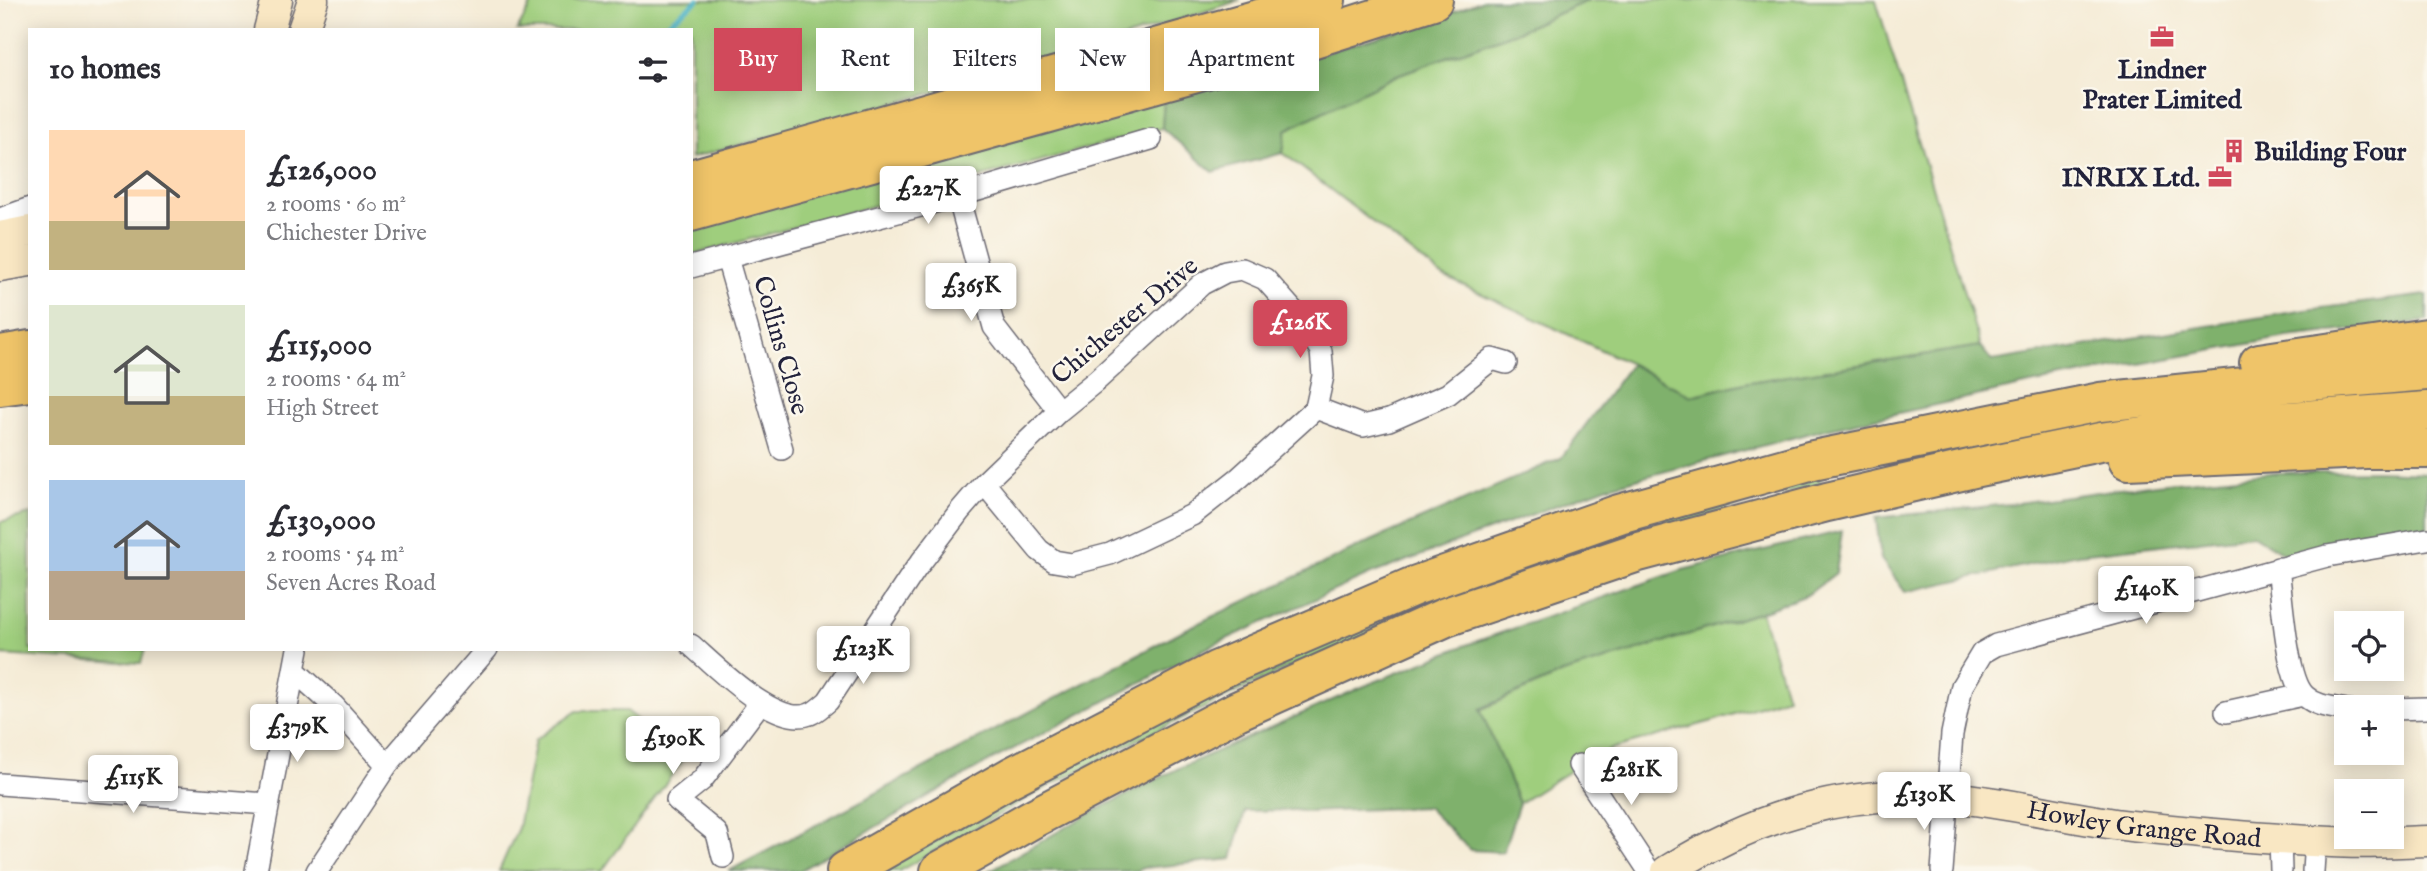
<!DOCTYPE html>
<html lang="en">
<head>
<meta charset="utf-8">
<style>
	body { margin:0; font-family:"IM FELL English",serif; background:#f7f7f7; color:#2b2b33; height:100vh; display:flex; flex-direction:column; font-size:26px; white-space:nowrap }
	* { box-sizing:border-box; margin:0 }
	p { font-size:23px; color:#7c7c81 }
	.icon { flex:none; width:38px; height:38px; fill:none; stroke:currentColor; stroke-width:2; stroke-linecap:round; stroke-linejoin:round }
	.map { position:relative; flex:1; overflow:hidden }
	.side { position:absolute; left:28px; top:28px; width:665px; height:623px; display:flex; flex-direction:column; background:#fff; border-radius:0px; box-shadow:0 4px 18px #0003 }
	.side>* { flex:none }
	.hud { position:absolute; left:714px; top:28px; width:665px; height:63px; display:flex; gap:14px }
	.controls { position:absolute; left:2334px; top:611px; display:grid; gap:14px }
	.controls a { display:grid; place-items:center; width:70px; height:70px; border-radius:0px; background:#fff; box-shadow:0 4px 18px #0003; font-size:35px }
	.price { position:absolute; translate:-50% -60px; padding:0 16px; border-radius:7px; background:#fff; color:#222; font-size:23px; line-height:46px; filter:drop-shadow(0 2px 4px #0008) }
	.price::after { content:''; position:absolute; left:50%; top:42px; width:21px; height:16px; margin-left:-10px; background:inherit; clip-path:polygon(0 0,100% 0,50% 100%) }
	.price.on { background:#d1495b; color:#fff }
	ul { padding:0; list-style:none }
	li { display:flex; align-items:center; gap:21px; height:175px; padding:0 21px }
	li span { display:grid; place-items:center; flex:none; width:196px; height:140px; border-radius:0px; color:#555 }
	li>.icon { margin-inline-start:auto }
	span .icon { width:84px; height:84px; fill:#fffc; stroke-width:1 }
	li b { font-size:30px }
	h2 { display:flex; justify-content:space-between; align-items:center; height:84px; padding:0 21px; font-size:30px }
	.pill { padding:0 24px; border-radius:0px; background:#fff; box-shadow:0 4px 18px #0003; font-size:24px; line-height:63px }
	.pill.on { background:#d1495b; color:#fff }
	.map>svg:first-child { display:block }
	.green { fill:#9fce7d; stroke:#60785c; stroke-width:2 }
	.forest { fill:#7fb16c; stroke:#506a54; stroke-width:2 }
	.lines { fill:none; stroke-linecap:round; stroke-linejoin:round }
	.stream { stroke:#48b2c7; stroke-width:5 }
	.street-casing { stroke:#6c6972; stroke-width:24 }
	.secondary-casing { stroke:#6c6972; stroke-width:33 }
	.highway-casing { stroke:#6c6972; stroke-width:42 }
	.street { stroke:#fff; stroke-width:21 }
	.secondary { stroke:#f9e7c3; stroke-width:30 }
	.highway { stroke:#efc469; stroke-width:38 }
	.labels { text-anchor:middle; stroke-width:5; stroke-linejoin:round; paint-order:stroke }
	.poi-label { font-size:26px; font-weight:bold; fill:#22223b; stroke:#fbf7ec }
	.street-label { font-size:26px; fill:#22223b; stroke:#fbf7ec }
</style>
</head>
<body>
<div class="map">
<svg width="2427" height="871" viewBox="0 0 2427 871">
	<rect width="100%" height="100%" fill="#fbf7ec"/>
	<filter id="ink" filterUnits="userSpaceOnUse"><feTurbulence type="fractalNoise" baseFrequency=".0143" numOctaves="2"/><feDisplacementMap in="SourceGraphic" scale="14" xChannelSelector="R" yChannelSelector="G"/><feConvolveMatrix kernelMatrix="1 2 1 2 8 2 1 2 1" color-interpolation-filters="sRGB"/></filter>
	<filter id="wash" filterUnits="userSpaceOnUse"><feTurbulence type="fractalNoise" baseFrequency=".00686" numOctaves="4" result="noise"/><feDisplacementMap in="SourceGraphic" scale="28" xChannelSelector="R" yChannelSelector="G"/><feGaussianBlur stdDeviation="1.57" result="paint"/><feColorMatrix in="noise" values="0 0 0 0 0 0 0 0 0 0 0 0 0 0 0 0 0 1.4 0 .05"/><feComposite in="paint" operator="in"/></filter>
	<g filter="url(#wash)">
		<rect width="100%" height="100%" fill="#f5ecd7"/>
		<path class="green" d="M534 0H1240L1065 57 691 158V30H517Z
			M1589 0H1876L1980 346 1749 382 1691 396 1631 364 1441 275 1283 153 1285 130 1397 75 1516 32Z
			M1164 100 1162 128 691 255V220Z
			M1819 474 1821 484 1724 509 1289 667 1137 740 1049 786 899 871H881L1112 741 1300 650 1532 559Z
			M30 514V649H145L141 663 0 655V522Z
			M1761 612 1787 697 1713 721 1614 748 1579 765 1519 803 1480 710 1563 673Z
			M577 711H627L685 757 602 871H499L518 828 535 740Z"/>
		<path class="forest" d="M1483 0H1589L1516 32 1397 75 1286 130 1283 153 1213 172 1162 128 1164 100 1424 23Z
			M2427 295V321L2287 337 2035 383 1822 430 1606 487 1371 574 1211 646 992 760 799 871H729L1182 631 1371 541 1561 458 1631 364 1691 396 1749 382 1980 346 1992 361 2306 310Z
			M2377 471 2427 473V533L2289 557 2253 535 2078 554 1905 592 1881 559 1876 518 2010 504 2156 484 2269 473Z
			M1842 531 1836 573 1807 595 1761 612 1563 673 1480 709 1519 803 1503 852 1470 850 1427 807 1307 812 1295 810 1245 811 1232 859 1143 868 1136 871H989L1089 814 1179 768 1362 687 1466 645 1682 570Z"/>
		<g class="lines">
			<path class="stream" d="M659 30 698 0"/>
		</g>
	</g>
	<g filter="url(#ink)">
		<g class="lines">
			<g class="street-casing">
				<path id="street" d="M958 196 994 327 1059 411
					M0 219 30 208
					M727 258 782 449
					M691 267 958 196 1151 139
					M1316 408 1363 426 1389 420 1448 394 1492 359 1506 363
					M2278 568C2282 595 2286 679 2305 696 2317 707 2332 707 2347 710
					M691 645C715 666 776 728 810 714 816 712 823 705 828 701L915 570 959 512 984 483 1059 411 1096 381 1202 284 1225 272 1242 269 1265 279 1303 322 1321 351 1323 376 1316 408 1239 478 1192 515 1110 554 1072 564 1054 561 1039 550 984 483
					M294 670 334 706 387 765
					M2392 709 2427 708
					M2226 712 2303 695
					M1579 765 1649 871
					M0 784 268 804
					M2280 838 2281 871
					M723 857 717 833 677 800 702 780 761 702
					M256 871 298 649
					M317 871 387 765 487 649
					M1942 871 1952 734 1962 686 1982 653 1996 645 2327 556 2427 539
					M2313 871 2315 841"/>
			</g>
			<g class="secondary-casing">
				<g id="secondary">
					<path d="M269 30 277 0"/>
					<path d="M303 30 313 0"/>
					<path d="M0 237 30 231"/>
					<path d="M0 266 30 261"/>
					<path id="s1" d="M1667 871C1754 817 1845 788 1948 797 2010 802 2070 819 2131 826 2198 833 2265 839 2332 842 2363 844 2395 842 2427 841"/>
				</g>
			</g>
			<g class="highway-casing">
				<path id="highway" d="M691 179 1326 0
					M691 212 1286 47 1433 0
					M0 355 30 350
					M2259 363 2427 338
					M0 386 30 382
					M2128 460 2366 449H2427
					M846 871 1011 777 1218 670 1414 586 1619 514 1813 460 2100 402 2274 384 2427 371
					M940 871 1032 819 1237 711 1446 617 1635 553 1827 502 1974 468 2100 442 2207 427 2427 411"/>
			</g>
			<use href="#street" class="street"/>
			<use href="#secondary" class="secondary"/>
			<use href="#highway" class="highway"/>
		</g>
	</g>
	<defs>
		<g id="office-bare" transform="scale(1.89)"><path d="M-6-3h4V-5.5h4V-3h4V5H-6ZM-1-4.5V-3h2v-1.5ZM-6 0V1H6V0Z" fill="#d1495b" stroke="#fbf7ec" stroke-width="2.5" paint-order="stroke"/></g>
		<g id="building-bare" transform="scale(1.89)"><path d="M-4-6H4V6H1V3H-1V6H-4ZM-2.5-4.3h1.7v1.8h-1.7ZM.8-4.3h1.7v1.8H.8ZM-2.5-1h1.7V.8h-1.7ZM.8-1h1.7V.8H.8Z" fill="#d1495b" stroke="#fbf7ec" stroke-width="2.5" paint-order="stroke"/></g>
	</defs>
	<g fill-rule="evenodd">
		<use href="#office-bare" x="2162" y="37"/>
		<use href="#building-bare" x="2234" y="151"/>
		<use href="#office-bare" x="2220" y="177"/>
	</g>
	<g class="labels">
		<g class="poi-label">
			<text x="2162" y="78">Lindner<tspan x="2162" dy="30">Prater Limited</tspan></text>
			<text x="2254" y="160" text-anchor="start">Building Four</text>
			<text x="2200" y="186" text-anchor="end">INRIX Ltd.</text>
		</g>
		<g class="street-label">
			<text transform="translate(1124 320) rotate(-40)" y="9">Chichester Drive</text>
			<text transform="translate(782 345) rotate(74)" y="9">Collins Close</text>
			<text dy="9" stroke="none"><textPath href="#s1" startOffset="494">Howley Grange Road</textPath></text>
		</g>
	</g>
</svg>
<div class="controls">
<a><svg class="icon" aria-label="locate" viewBox="0 0 24 24"><circle cx="12" cy="12" r="6"/><path d="M12 2v4M12 18v4M2 12h4M18 12h4"/></svg></a>
<a>+</a>
<a>−</a>
</div>
<b class="price" style="left:928px;top:226px">£227K</b>
<b class="price" style="left:971px;top:323px">£365K</b>
<b class="price on" style="left:1300px;top:360px">£126K</b>
<b class="price" style="left:2146px;top:626px">£140K</b>
<b class="price" style="left:863px;top:686px">£123K</b>
<b class="price" style="left:297px;top:764px">£379K</b>
<b class="price" style="left:673px;top:776px">£190K</b>
<b class="price" style="left:1631px;top:807px">£281K</b>
<b class="price" style="left:133px;top:815px">£115K</b>
<b class="price" style="left:1924px;top:832px">£130K</b>
<div class="hud">
<a class="pill on">Buy</a>
<a class="pill">Rent</a>
<a class="pill">Filters</a>
<a class="pill">New</a>
<a class="pill">Apartment</a>
</div>
<section class="side">
<h2>10 homes<svg class="icon" aria-label="filters" viewBox="0 0 24 24"><path d="M4 7h16M4 17h16"/><circle cx="9" cy="7" r="2"/><circle cx="15" cy="17" r="2"/></svg></h2>
<ul>
<li><span style="background:linear-gradient(#ffd9b3 65%,#c2b280 0)"><svg class="icon" aria-label="home" viewBox="0 0 24 24"><path d="M3 11l9-7 9 7M6 9v11h12V9"/></svg></span><div><b>£126,000</b><p>2 rooms · 60 m²</p><p>Chichester Drive</p></div></li>
<li><span style="background:linear-gradient(#dfe7d0 65%,#c2b280 0)"><svg class="icon" aria-label="home" viewBox="0 0 24 24"><path d="M3 11l9-7 9 7M6 9v11h12V9"/></svg></span><div><b>£115,000</b><p>2 rooms · 64 m²</p><p>High Street</p></div></li>
<li><span style="background:linear-gradient(#a9c7e8 65%,#b9a48a 0)"><svg class="icon" aria-label="home" viewBox="0 0 24 24"><path d="M3 11l9-7 9 7M6 9v11h12V9"/></svg></span><div><b>£130,000</b><p>2 rooms · 54 m²</p><p>Seven Acres Road</p></div></li>
</ul>
</section>
</div>
</body>
</html>
